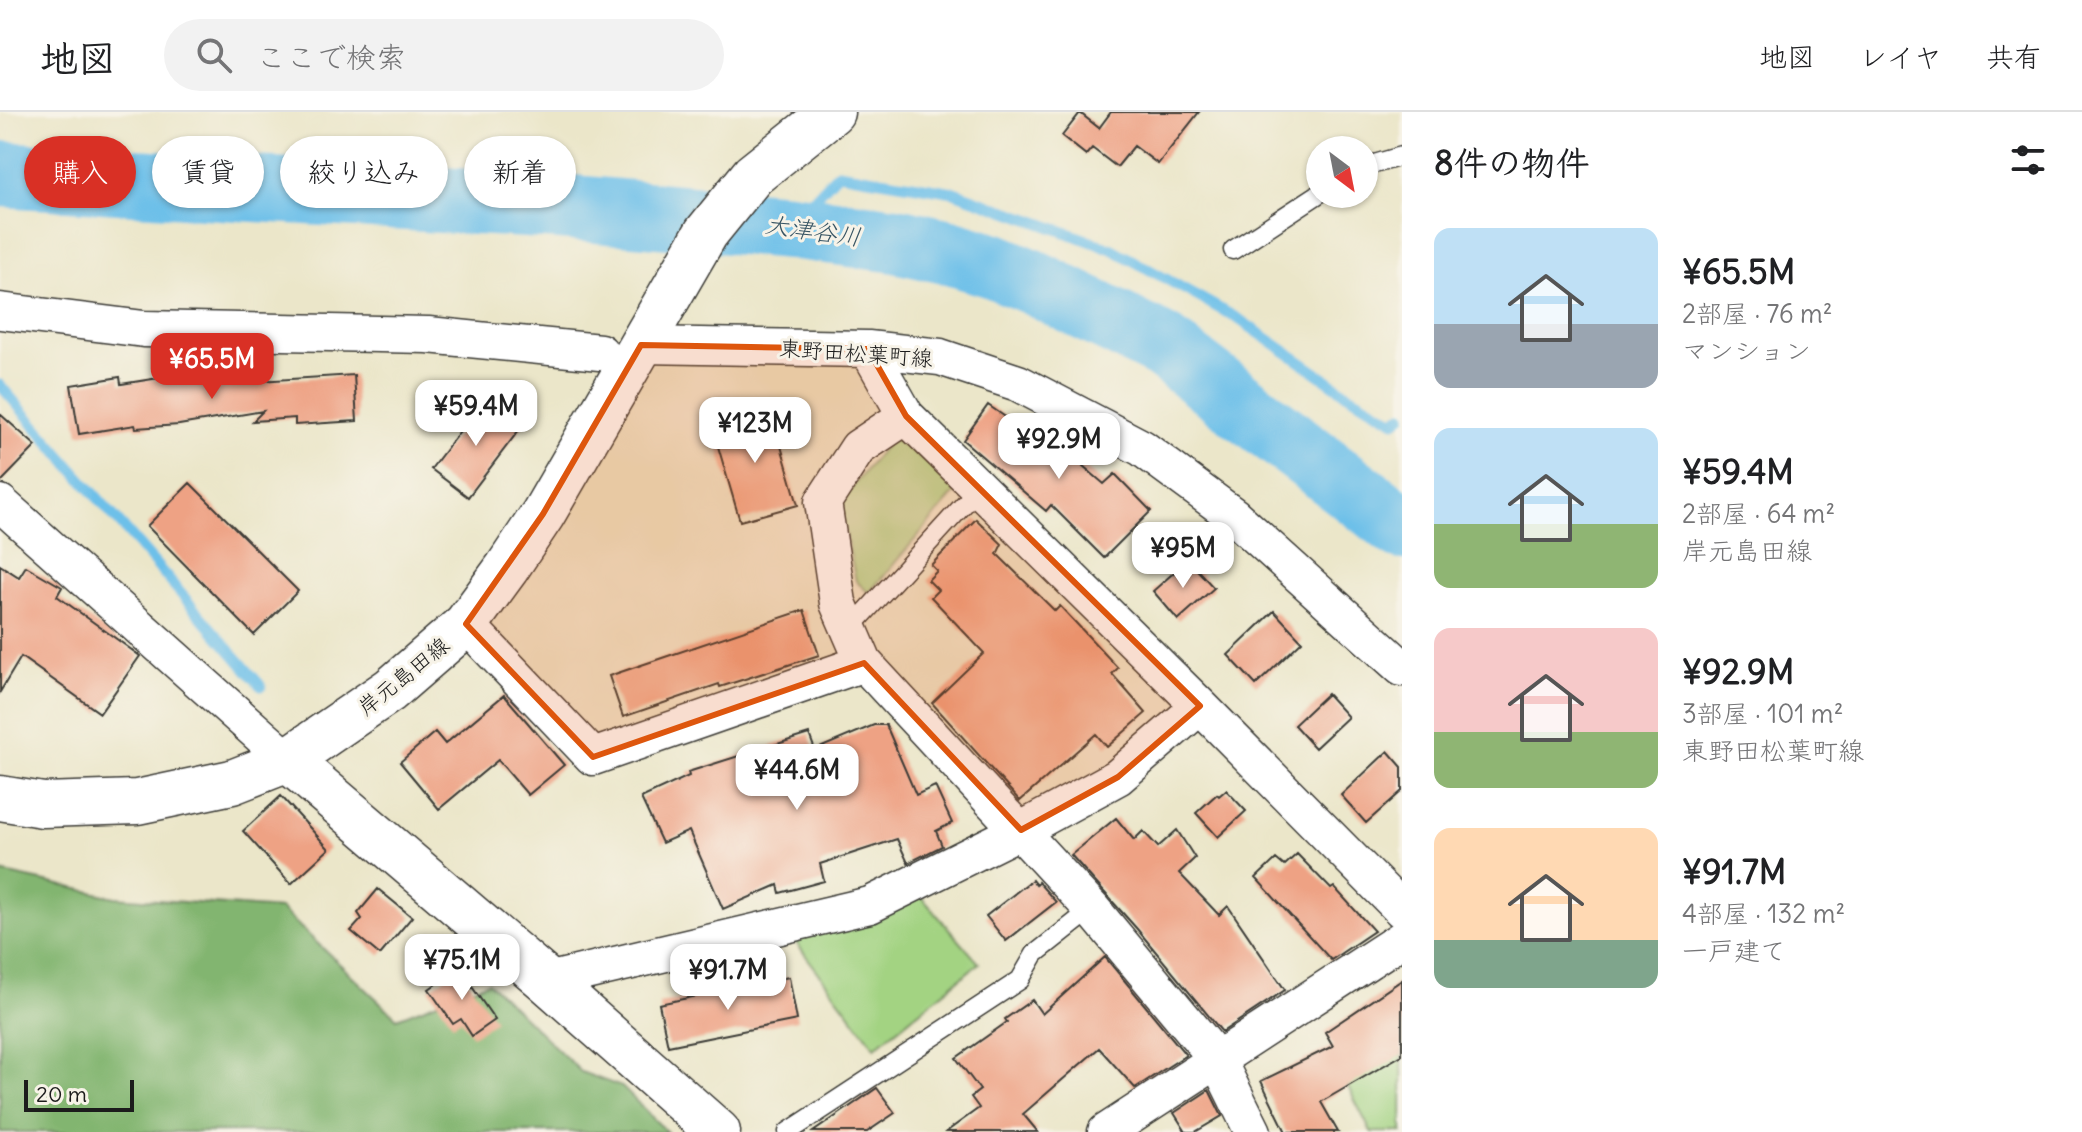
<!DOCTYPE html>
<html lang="ja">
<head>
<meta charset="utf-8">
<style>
	body { margin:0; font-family:Delius,"Klee One",sans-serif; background:#f2f2f2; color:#202124; height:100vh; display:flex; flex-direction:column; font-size:30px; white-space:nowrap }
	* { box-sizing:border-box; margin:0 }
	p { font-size:26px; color:#757577 }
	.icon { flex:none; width:44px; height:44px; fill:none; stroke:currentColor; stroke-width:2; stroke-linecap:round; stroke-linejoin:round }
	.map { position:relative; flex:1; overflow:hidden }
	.details { display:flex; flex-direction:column; background:#fff; width:680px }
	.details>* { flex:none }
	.banner { position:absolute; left:24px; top:24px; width:760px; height:72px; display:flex; gap:16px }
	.needle { width:52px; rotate:148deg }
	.fabs { position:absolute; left:1306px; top:24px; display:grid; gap:16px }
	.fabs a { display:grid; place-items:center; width:72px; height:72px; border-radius:50%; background:#fff; box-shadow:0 2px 6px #0004; font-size:40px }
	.scale { position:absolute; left:24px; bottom:20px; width:110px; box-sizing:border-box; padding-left:8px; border:4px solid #1c1c1c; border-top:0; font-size:22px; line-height:28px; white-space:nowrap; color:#1c1c1c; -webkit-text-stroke:6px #f7f3e8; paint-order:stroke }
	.price { position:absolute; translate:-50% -68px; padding:0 18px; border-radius:16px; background:#fff; color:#222; font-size:26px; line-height:52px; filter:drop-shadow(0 2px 4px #0008) }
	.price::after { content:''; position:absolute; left:50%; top:48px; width:24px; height:18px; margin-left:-12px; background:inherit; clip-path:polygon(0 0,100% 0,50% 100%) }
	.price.active { background:#d93025; color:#fff }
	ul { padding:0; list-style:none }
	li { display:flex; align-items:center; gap:24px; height:200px; padding:0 32px }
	li span { display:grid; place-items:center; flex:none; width:224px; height:160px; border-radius:16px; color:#555 }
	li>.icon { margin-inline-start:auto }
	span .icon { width:96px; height:96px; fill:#fffc; stroke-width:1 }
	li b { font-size:34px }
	h2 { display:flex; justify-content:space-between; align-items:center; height:96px; padding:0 32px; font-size:34px }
	.pill { padding:0 28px; border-radius:36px; background:#fff; box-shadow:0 2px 6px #0004; font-size:28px; line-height:72px }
	.pill.active { background:#d93025; color:#fff }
	header { display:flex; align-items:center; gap:48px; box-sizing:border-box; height:112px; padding:0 40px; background:#fff; border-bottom:2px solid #e0e0e0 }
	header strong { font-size:38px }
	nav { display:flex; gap:44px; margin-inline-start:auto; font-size:28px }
	.search { width:560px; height:72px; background:#f2f2f2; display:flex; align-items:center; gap:20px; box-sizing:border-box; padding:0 28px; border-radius:44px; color:#757577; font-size:30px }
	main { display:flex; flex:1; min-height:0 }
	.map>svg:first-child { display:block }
	.green { fill:#a3d382; stroke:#60784f; stroke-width:2 }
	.forest { fill:#82b570; stroke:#4f6846; stroke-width:2 }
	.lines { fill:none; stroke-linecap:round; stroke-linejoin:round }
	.stream { stroke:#6dc0e9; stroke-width:11 }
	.river { stroke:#6dc0e9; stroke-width:66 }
	.building { fill:#eea284 }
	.service-casing { stroke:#3b3a36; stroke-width:21 }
	.minor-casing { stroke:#3b3a36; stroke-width:39 }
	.tertiary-casing { stroke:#3b3a36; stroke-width:47 }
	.service { stroke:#fff; stroke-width:18 }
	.minor { stroke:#fff; stroke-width:36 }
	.tertiary { stroke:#fff; stroke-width:44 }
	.marked { fill:#de560d; fill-opacity:0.2; stroke:#de560d; stroke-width:6; stroke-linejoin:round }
	.labels { text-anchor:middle; stroke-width:6; stroke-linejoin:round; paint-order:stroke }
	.street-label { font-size:22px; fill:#1c1c1c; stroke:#f7f3e8 }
	.water-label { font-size:24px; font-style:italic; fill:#385564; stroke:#f7f3e8 }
</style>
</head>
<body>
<header>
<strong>地図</strong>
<div class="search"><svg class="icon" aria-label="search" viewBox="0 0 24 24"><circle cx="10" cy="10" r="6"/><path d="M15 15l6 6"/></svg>ここで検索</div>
<nav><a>地図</a><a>レイヤ</a><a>共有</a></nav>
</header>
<main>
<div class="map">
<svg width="1402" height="1020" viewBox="0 0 1402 1020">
	<rect width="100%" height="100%" fill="#f7f3e8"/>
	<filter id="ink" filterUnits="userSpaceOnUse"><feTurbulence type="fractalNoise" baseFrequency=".0125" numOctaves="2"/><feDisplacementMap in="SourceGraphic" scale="16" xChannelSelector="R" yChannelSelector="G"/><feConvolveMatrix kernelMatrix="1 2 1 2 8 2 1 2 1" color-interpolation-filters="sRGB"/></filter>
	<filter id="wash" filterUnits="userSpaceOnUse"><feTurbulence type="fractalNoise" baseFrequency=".006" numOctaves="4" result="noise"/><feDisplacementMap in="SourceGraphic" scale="32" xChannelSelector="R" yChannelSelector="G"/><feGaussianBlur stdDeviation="1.8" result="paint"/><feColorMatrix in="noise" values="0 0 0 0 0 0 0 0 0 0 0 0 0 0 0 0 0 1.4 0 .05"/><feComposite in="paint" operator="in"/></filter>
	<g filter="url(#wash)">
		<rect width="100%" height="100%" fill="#ebe6c9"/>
		<path class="green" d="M892 325 960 375 869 481 856 469 839 392Z
			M918 781 979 851 875 935 788 820Z
			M1402 939V1020H1371L1345 969Z"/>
		<path class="forest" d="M0 760 115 785 281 797 397 906 488 870 581 960 622 975 667 1020H0Z"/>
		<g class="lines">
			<path class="stream" d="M789 114 838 61 954 80 1112 137 1240 208 1346 281 1395 309 1402 303
				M0 273 261 574"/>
			<path class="river" d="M0 62 560 95 789 114 896 128 950 140 993 153 1035 171 1164 235 1402 415"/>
		</g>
		<g id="blocks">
			<path class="building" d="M1111 0H1199L1158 52 1134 34 1117 55 1092 36 1086 43 1062 24 1080 1 1099 16Z
				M259 262V269L354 263 357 309 295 313V306L253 309 263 299 179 313 136 316 135 313 79 322 71 273 120 265 121 272 178 263 179 268Z
				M485 286 522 314 468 385 431 357Z
				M988 293 1049 335 1054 329 1104 372 1115 362 1151 399 1104 446 1051 393 1046 399 963 328Z
				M770 296 798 393 740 409 712 314Z
				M0 302 36 334 0 371Z
				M190 371 298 479 254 523 147 414Z
				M976 407 1002 432 997 442 1055 499 1060 494 1118 556 1112 562 1146 601 1107 635 1096 622 1020 689 932 591 984 541 931 485 938 478 928 468 937 459 931 453Z
				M1188 448 1214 476 1178 508 1153 479Z
				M0 453 19 465 26 454 62 475 57 484 140 544 100 601 21 545 0 580Z
				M804 498 819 543 720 575 719 572 623 605 609 564Z
				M1274 499 1302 529 1256 573 1228 543Z
				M1327 582 1348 605 1315 636 1294 613Z
				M504 583 564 653 528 683 498 648 439 697 400 650 435 620 445 632Z
				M874 613H886L916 683 935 674 952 711 936 719 942 734 908 751 897 727 820 752 824 769 780 781 778 773 723 797 689 719 662 731 641 686 689 664 688 660 809 622 815 638Z
				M1388 639 1402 655V679L1366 711 1341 683Z
				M1226 678 1246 699 1218 725 1196 701 1217 682 1219 684Z
				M281 684 329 737 291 772 243 719Z
				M1116 706 1134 728 1143 719 1158 735 1177 718 1195 746 1179 761 1219 803 1228 794 1285 878 1222 920 1137 817 1071 743Z
				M1297 742 1331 777 1334 775 1374 819 1331 848 1256 766 1276 747 1284 754Z
				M1032 768 1036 773 1038 770 1056 790 1006 829 986 804Z
				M378 777 412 805 380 843 351 819 362 807 358 801Z
				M1105 845 1186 943 1135 976 1099 936 1023 1002 1038 1020H946L979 996 971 985 980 978 956 946 1007 910 1005 907 1032 888 1042 902Z
				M459 856 495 908 472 924 461 907 453 912 429 877Z
				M789 865 797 908 668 934 659 892Z
				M1402 868V943L1321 990 1338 1020H1286L1261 969 1333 934 1325 920Z
				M877 976 895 1001 867 1020H813Z
				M1209 978 1222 1004 1195 1020H1186L1174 1001Z"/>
		</g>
	</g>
	<g filter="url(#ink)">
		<use href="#blocks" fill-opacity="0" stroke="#3b3a36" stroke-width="2"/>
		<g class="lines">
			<g class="service-casing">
				<path id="service" d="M1364 55 1402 44
					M1233 138 1320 81
					M849 518 979 376
					M788 1020 1020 868 1035 842 1092 797"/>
			</g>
			<g class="minor-casing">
				<path id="minor" d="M0 199 144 217 428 223 600 240
					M641 233 868 237 940 245 1018 271 1142 336 1234 404 1402 556
					M868 237 906 304 858 336 823 390 838 491 864 551 1092 797 1217 947 1253 1020
					M906 304 1200 594 1402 798
					M0 391 288 648
					M466 512 593 645 864 551
					M547 869 870 793 1021 718 1118 665 1200 594
					M1106 1020 1402 827"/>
			</g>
			<g class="tertiary-casing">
				<path id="tertiary" d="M288 648 547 869 718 1020
					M0 686 43 693 137 690 232 670 288 648 390 578 466 512 507 456 543 402 706 121 753 63 832 0"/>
			</g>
			<use href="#service" class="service"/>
			<use href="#minor" class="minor"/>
			<use href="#tertiary" class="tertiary"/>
		</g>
	</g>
	<path class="marked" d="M641 233 868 237 906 304 1200 594 1118 665 1021 718 864 551 593 645 466 512 543 402Z"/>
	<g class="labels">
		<g class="street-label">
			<text transform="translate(856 241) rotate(4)" y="8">東野田松葉町線</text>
			<text transform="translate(403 564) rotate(-39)" y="8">岸元島田線</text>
		</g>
		<g class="water-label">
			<text transform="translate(813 119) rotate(8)" y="8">大津谷川</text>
		</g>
	</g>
</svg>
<div class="fabs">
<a><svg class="needle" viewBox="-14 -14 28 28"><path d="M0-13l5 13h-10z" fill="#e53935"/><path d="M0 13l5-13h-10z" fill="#757577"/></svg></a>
</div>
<div class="scale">20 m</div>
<b class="price active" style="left:212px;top:289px">¥65.5M</b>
<b class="price" style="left:476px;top:336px">¥59.4M</b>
<b class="price" style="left:755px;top:353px">¥123M</b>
<b class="price" style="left:1059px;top:369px">¥92.9M</b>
<b class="price" style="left:1183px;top:478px">¥95M</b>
<b class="price" style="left:797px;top:700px">¥44.6M</b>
<b class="price" style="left:462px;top:890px">¥75.1M</b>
<b class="price" style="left:728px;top:900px">¥91.7M</b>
<div class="banner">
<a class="pill active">購入</a>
<a class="pill">賃貸</a>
<a class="pill">絞り込み</a>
<a class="pill">新着</a>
</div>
</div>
<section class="details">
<h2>8件の物件<svg class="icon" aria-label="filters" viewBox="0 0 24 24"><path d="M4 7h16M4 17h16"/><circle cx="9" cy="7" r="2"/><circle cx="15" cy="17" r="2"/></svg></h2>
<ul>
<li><span style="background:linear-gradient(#bfe0f5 60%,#9aa5b1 0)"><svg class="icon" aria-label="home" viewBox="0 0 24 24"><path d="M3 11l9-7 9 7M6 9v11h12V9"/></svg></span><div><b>¥65.5M</b><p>2部屋 · 76 m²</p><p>マンション</p></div></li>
<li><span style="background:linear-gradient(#bfe0f5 60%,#8fb573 0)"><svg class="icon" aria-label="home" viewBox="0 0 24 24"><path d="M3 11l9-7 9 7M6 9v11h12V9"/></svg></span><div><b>¥59.4M</b><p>2部屋 · 64 m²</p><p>岸元島田線</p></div></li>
<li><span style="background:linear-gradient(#f6c9c9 65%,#8fb573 0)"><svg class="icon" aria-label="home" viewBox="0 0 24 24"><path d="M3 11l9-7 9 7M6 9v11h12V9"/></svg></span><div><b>¥92.9M</b><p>3部屋 · 101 m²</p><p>東野田松葉町線</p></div></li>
<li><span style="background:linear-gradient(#ffd9b3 70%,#7fa58c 0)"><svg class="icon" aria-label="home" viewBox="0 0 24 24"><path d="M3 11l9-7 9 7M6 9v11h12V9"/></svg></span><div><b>¥91.7M</b><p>4部屋 · 132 m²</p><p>一戸建て</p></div></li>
</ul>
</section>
</main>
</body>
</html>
